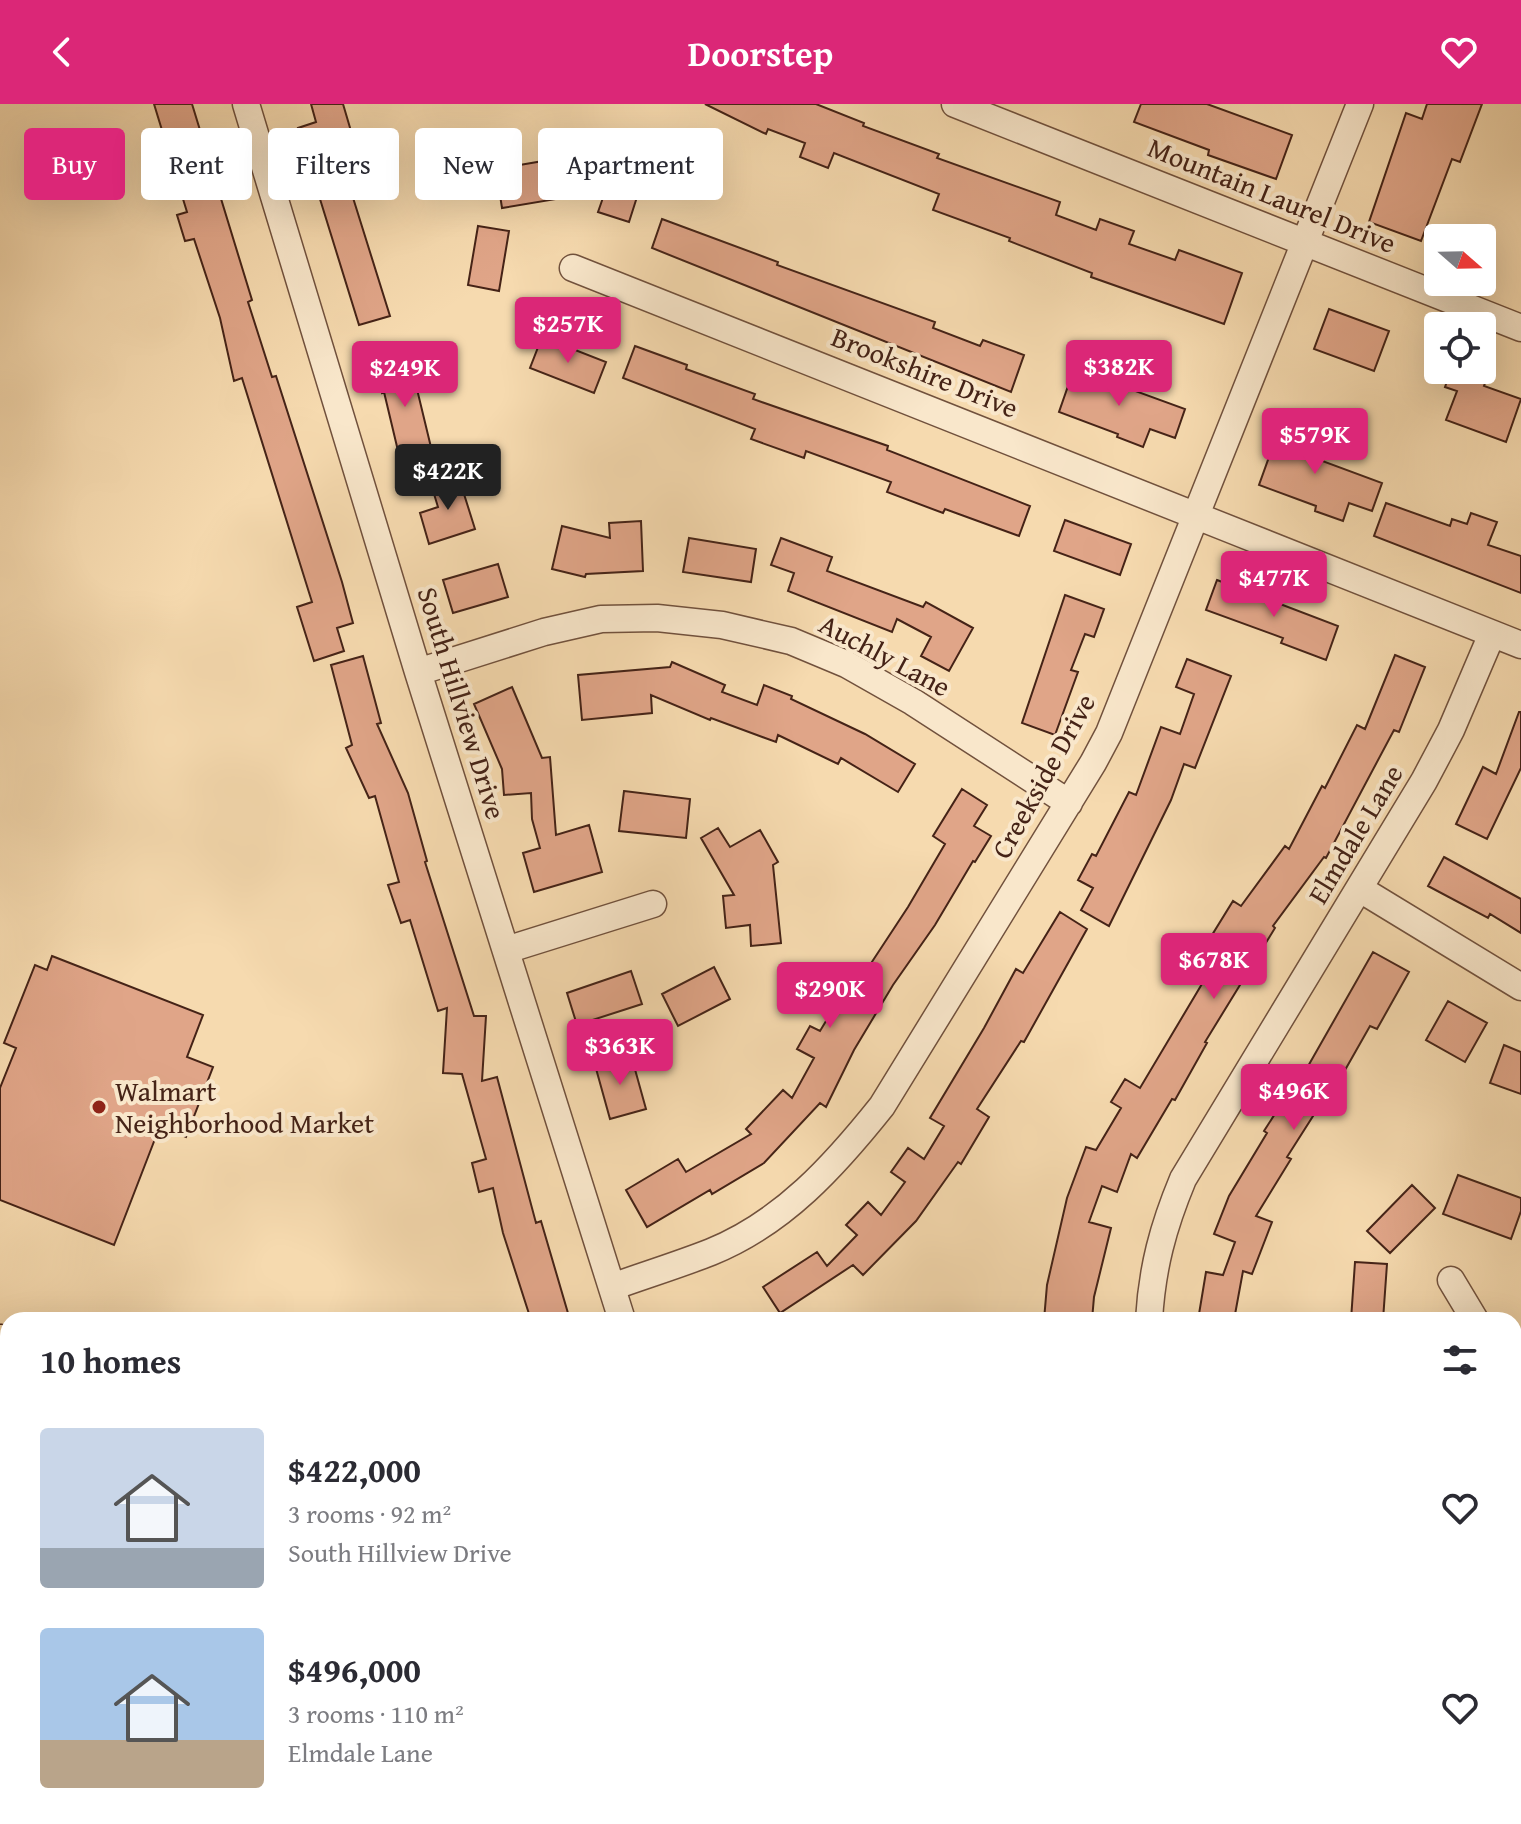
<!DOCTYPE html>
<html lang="en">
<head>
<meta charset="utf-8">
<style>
	body { margin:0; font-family:"Gentium Book Plus",serif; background:#f2f2f3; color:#2b2b33; height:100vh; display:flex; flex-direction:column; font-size:30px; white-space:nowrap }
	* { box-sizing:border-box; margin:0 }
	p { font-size:26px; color:#7c7c81 }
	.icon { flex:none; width:44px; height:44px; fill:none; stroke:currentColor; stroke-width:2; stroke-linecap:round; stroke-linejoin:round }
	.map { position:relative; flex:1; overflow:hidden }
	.sheet { position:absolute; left:0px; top:1208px; width:1522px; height:512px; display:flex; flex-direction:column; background:#fff; border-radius:24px 24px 0 0; box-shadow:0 8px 32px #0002 }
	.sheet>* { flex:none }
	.guide { position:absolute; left:24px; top:24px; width:800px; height:72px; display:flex; gap:16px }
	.needle { width:52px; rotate:110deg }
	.tools { position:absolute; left:1424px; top:120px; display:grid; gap:16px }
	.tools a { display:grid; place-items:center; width:72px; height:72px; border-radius:8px; background:#fff; box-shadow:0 8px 32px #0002; font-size:40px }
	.price { position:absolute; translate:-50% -68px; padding:0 18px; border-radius:8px; background:#db2777; color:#fff; font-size:26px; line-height:52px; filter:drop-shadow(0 2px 4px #0008) }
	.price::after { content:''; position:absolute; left:50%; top:48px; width:24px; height:18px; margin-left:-12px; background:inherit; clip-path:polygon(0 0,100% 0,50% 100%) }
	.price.current { background:#222; color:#fff }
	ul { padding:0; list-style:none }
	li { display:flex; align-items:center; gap:24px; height:200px; padding:0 40px }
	li span { display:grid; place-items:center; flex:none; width:224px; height:160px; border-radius:8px; color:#555 }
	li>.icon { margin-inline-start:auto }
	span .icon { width:96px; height:96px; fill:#fffc; stroke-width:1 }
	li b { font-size:34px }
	h2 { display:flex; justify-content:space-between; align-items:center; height:96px; padding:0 40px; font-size:34px }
	.pill { padding:0 28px; border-radius:8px; background:#fff; box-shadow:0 8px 32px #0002; font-size:28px; line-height:72px }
	.pill.current { background:#db2777; color:#fff }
	header { display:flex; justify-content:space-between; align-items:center; height:104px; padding:0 40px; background:#db2777; color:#fff; font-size:36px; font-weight:700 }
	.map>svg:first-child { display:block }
	.building { fill:#e0a588; stroke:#452317; stroke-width:2 }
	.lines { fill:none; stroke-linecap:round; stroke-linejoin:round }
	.minor-casing { stroke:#71513d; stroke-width:29 }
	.secondary-casing { stroke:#452317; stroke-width:39 }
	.primary-casing { stroke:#452317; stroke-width:45 }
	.minor { stroke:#f9e7cb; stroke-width:26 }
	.secondary { stroke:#f9e7cb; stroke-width:36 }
	.primary { stroke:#f6daaf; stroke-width:42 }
	.poi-dot { fill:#8f2418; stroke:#f9e7cb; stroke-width:3 }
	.labels { text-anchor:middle; stroke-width:8; stroke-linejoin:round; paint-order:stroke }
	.street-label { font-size:28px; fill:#452317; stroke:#f9e7cb }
	.poi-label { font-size:28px; fill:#452317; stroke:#f9e7cb; text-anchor:start }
</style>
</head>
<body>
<header><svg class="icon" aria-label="back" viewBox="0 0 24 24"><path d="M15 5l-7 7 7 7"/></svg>Doorstep<svg class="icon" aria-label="heart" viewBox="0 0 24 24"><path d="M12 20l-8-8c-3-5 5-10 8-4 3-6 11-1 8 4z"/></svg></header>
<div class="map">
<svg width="1521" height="1720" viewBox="0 0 1521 1720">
	<rect width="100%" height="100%" fill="#f6daaf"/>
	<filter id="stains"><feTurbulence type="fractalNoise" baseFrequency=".0025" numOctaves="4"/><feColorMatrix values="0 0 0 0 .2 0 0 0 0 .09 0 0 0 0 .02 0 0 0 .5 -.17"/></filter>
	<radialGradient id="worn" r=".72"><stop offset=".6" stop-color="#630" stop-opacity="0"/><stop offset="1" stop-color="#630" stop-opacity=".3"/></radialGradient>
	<path class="building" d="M154 0H192L252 196 248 198 272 273 276 272 342 478 353 519 337 524 344 547 314 557 297 503 312 498 242 274 234 277 220 214 194 135 185 137 177 111 187 108Z
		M311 0H343L356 44 339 49 390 212 359 221 298 24 316 18Z
		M705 0H816L864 19 863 22 939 50 937 54 1060 98 1056 111 1096 126 1100 115 1134 127 1129 140 1175 156 1179 146 1242 169 1224 220 1091 173 1092 169 1009 137 1010 134 933 106 939 90 834 49 828 64 800 53 805 39 768 25 766 30Z
		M1141 0H1207L1292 31 1276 75 1208 51 1209 46 1134 18Z
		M1427 0H1482L1460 58 1452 55 1421 137 1369 118 1406 9 1422 15Z
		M549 56 556 95 502 104 496 65Z
		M602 57 644 71 629 118 598 108 605 88 593 84Z
		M662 115 778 158 777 161 935 218 933 224 980 242 983 236 1024 251 1011 288 652 144Z
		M478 122 509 127 499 187 468 181Z
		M1329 205 1389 227 1374 267 1314 245Z
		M542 233 606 258 594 289 530 264Z
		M411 241 423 274 415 277 436 364 404 372 384 288 382 289 370 257Z
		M635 242 687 261 686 265 755 290 753 295 888 342 887 346 1030 402 1019 432 945 405 943 409 887 388 891 378 806 347 804 354 751 335 755 325 623 274Z
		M1075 262 1106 273 1105 276 1185 305 1175 334 1150 325 1143 343 1117 333 1118 330 1059 308Z
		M1451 266H1490L1484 282 1521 295 1506 338 1446 316 1457 287 1445 283Z
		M1282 317 1314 328 1306 351 1382 379 1372 407 1349 399 1343 417 1315 407 1316 402 1259 381Z
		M458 371 475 425 429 440 420 409 438 403 431 380Z
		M1386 399 1450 422 1452 415 1467 420 1471 409 1497 418 1488 441 1521 452V489L1374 432Z
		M1065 416 1131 440 1120 471 1054 447Z
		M641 417 643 467 586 470 585 473 552 465 562 422 610 434 609 419Z
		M689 434 756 445 751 478 683 468Z
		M781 434 832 453 827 467 923 503 926 498 973 524 949 567 921 552 931 533 897 515 892 528 788 487 794 469 771 461Z
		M498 460 508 493 453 509 443 476Z
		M1217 476 1338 522 1326 556 1281 539 1283 534 1206 506Z
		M1065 491 1104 505 1094 533 1085 530 1071 566 1078 568 1055 631 1022 619Z
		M1395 551 1425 563 1399 628 1394 626 1326 754 1324 753 1273 822 1275 824 1205 938 1207 939 1175 996 1172 995 1137 1054 1131 1050 1117 1088 1102 1082 1089 1118 1111 1124 1094 1193 1092 1216H1044L1047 1181 1067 1094 1086 1043 1096 1046 1121 1004 1111 998 1125 975 1140 984 1218 853 1204 844 1233 797 1241 802 1285 742 1289 745 1322 682 1325 684 1357 621 1365 625Z
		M363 552 381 619 377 620 408 689 427 757 425 758 474 912H486L482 977 497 973 536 1119 541 1117 570 1216H531L503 1129 493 1084 479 1088 472 1059 486 1055 462 970 443 969 447 904 438 907 410 816 401 819 388 781 399 778 375 692 369 694 346 644 352 641 331 561Z
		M1187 555 1231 572 1195 664 1184 660 1171 696 1109 822 1081 806 1093 784 1078 776 1092 750 1096 752 1129 688 1136 691 1161 623 1180 630 1194 590 1176 583Z
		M672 558 725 581 722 588 757 601 764 581 792 592 791 595 865 630 915 660 898 688 841 654 838 660 778 631 776 638 711 614 710 616 651 591 652 609 582 616 578 571 670 563Z
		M512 583 542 654 550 653 556 731 589 721 602 768 534 788 523 749 540 744 532 715 531 689 504 691 502 665 474 600Z
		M1519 608H1521V664L1487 735 1456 720 1483 663 1496 670Z
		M962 685 987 701 974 722 991 732 975 758 973 757 935 821 893 881 854 946 826 1003 820 999 764 1059 712 1090 710 1086 647 1123 626 1086 678 1055 686 1068 751 1030 746 1025 783 986 792 994 814 954 797 945 810 922 820 927 855 869 862 873 908 803 945 740 933 732Z
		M624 687 690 695 686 734 619 727Z
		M718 724 730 743 760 726 778 758 773 761 781 839 751 842 750 821 726 824 723 792 734 791 701 734Z
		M1444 753 1521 795V829L1490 810 1488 814 1428 782Z
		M1060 808 1087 825 1024 938 1021 937 977 1005 989 1013 961 1060 958 1058 916 1117 863 1171 853 1161 780 1209 763 1183 817 1148 827 1162 857 1131 846 1121 868 1098 881 1111 905 1078 891 1068 908 1044 924 1055 944 1022 930 1014 984 924 1016 865 1023 869Z
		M1373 848 1409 868 1377 925 1370 922 1332 989 1329 987 1287 1053 1291 1055 1256 1112 1272 1118 1252 1170 1243 1167 1234 1216H1198L1206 1168 1223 1171 1235 1138 1214 1130 1229 1092 1267 1029 1264 1027 1296 977 1299 978Z
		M52 852 203 911 187 953 213 963 186 1033 160 1022 114 1141 0 1096V984L16 944 4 939 35 861 47 866Z
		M714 863 730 895 678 922 662 890Z
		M631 867 642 900 577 921 567 889Z
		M1448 897 1487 919 1465 958 1426 936Z
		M1504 941 1521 948V990L1490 979Z
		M631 951 646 1005 610 1015 595 961Z
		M1458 1071 1521 1094V1107L1511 1135 1443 1110Z
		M1412 1081 1435 1104 1390 1149 1367 1127Z
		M1355 1158 1387 1160 1383 1216H1351Z"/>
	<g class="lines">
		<g class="minor-casing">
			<path id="minor" d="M246 0 418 568 622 1216
				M955 0 1521 224
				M573 164 1521 541
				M418 568 544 528 601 515 657 514 722 521 791 537 846 560 913 598 1069 699
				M1360 785 1521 883
				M506 846 653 800
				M1451 1176 1475 1216
				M612 1183C645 1171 678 1161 711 1148 783 1119 835 1061 882 1002L1093 659 1109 629 1360 0
				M1149 1216C1152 1164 1163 1123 1183 1075L1424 677 1451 626 1492 530
				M1514 1284 1518 1291
				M0 1643 8 1650
				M59 1719 69 1712
				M800 1720 802 1712"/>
		</g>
		<g class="secondary-casing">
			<path id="secondary" d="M405 1720 408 1712"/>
		</g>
		<g class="primary-casing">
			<path id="primary" d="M0 1242 8 1246
				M1142 1712 1161 1720"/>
		</g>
		<use href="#minor" class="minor"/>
		<use href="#secondary" class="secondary"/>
		<use href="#primary" class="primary"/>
	</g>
	<circle class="poi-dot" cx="99" cy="1003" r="8"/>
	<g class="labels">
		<g class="street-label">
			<text transform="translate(1272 91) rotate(22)" y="10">Mountain Laurel Drive</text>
			<text transform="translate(925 268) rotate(22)" y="10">Brookshire Drive</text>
			<text transform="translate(885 551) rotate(28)" y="10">Auchly Lane</text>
			<text transform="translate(462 599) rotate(73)" y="10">South Hillview Drive</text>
			<text transform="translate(1043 672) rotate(-61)" y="10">Creekside Drive</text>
			<text transform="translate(1355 730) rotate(-59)" y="10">Elmdale Lane</text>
		</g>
		<g class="poi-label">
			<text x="115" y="997">Walmart<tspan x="115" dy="32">Neighborhood Market</tspan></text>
		</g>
	</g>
	<rect width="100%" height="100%" filter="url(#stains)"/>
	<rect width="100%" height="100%" fill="url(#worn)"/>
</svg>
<div class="tools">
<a><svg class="needle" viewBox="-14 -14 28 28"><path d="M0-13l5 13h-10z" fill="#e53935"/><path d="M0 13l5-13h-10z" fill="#7c7c81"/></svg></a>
<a><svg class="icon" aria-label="locate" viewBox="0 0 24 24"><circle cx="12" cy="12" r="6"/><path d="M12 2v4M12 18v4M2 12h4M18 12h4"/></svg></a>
</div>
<b class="price" style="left:568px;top:261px">$257K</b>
<b class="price" style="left:1119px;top:304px">$382K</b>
<b class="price" style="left:405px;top:305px">$249K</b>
<b class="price" style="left:1315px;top:372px">$579K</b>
<b class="price current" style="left:448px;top:408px">$422K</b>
<b class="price" style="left:1274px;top:515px">$477K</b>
<b class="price" style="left:1214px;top:897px">$678K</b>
<b class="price" style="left:830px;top:926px">$290K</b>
<b class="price" style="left:620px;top:983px">$363K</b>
<b class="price" style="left:1294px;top:1028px">$496K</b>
<div class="guide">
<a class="pill current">Buy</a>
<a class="pill">Rent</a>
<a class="pill">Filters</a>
<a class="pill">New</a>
<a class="pill">Apartment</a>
</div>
<section class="sheet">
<h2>10 homes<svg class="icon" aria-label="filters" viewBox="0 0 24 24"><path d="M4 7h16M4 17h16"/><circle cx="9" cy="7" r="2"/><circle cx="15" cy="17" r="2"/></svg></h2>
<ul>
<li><span style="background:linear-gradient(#c9d6e8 75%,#9aa5b1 0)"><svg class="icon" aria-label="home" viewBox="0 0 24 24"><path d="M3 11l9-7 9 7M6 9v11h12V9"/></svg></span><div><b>$422,000</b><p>3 rooms · 92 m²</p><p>South Hillview Drive</p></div><svg class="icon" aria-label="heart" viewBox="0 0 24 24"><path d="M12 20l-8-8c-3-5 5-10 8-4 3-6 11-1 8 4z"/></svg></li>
<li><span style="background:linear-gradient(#a9c7e8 70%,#b9a48a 0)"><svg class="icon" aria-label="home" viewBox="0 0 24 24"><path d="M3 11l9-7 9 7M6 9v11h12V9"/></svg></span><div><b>$496,000</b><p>3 rooms · 110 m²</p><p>Elmdale Lane</p></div><svg class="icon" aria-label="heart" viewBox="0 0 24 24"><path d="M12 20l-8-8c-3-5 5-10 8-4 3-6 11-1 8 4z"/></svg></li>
</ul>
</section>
</div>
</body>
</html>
